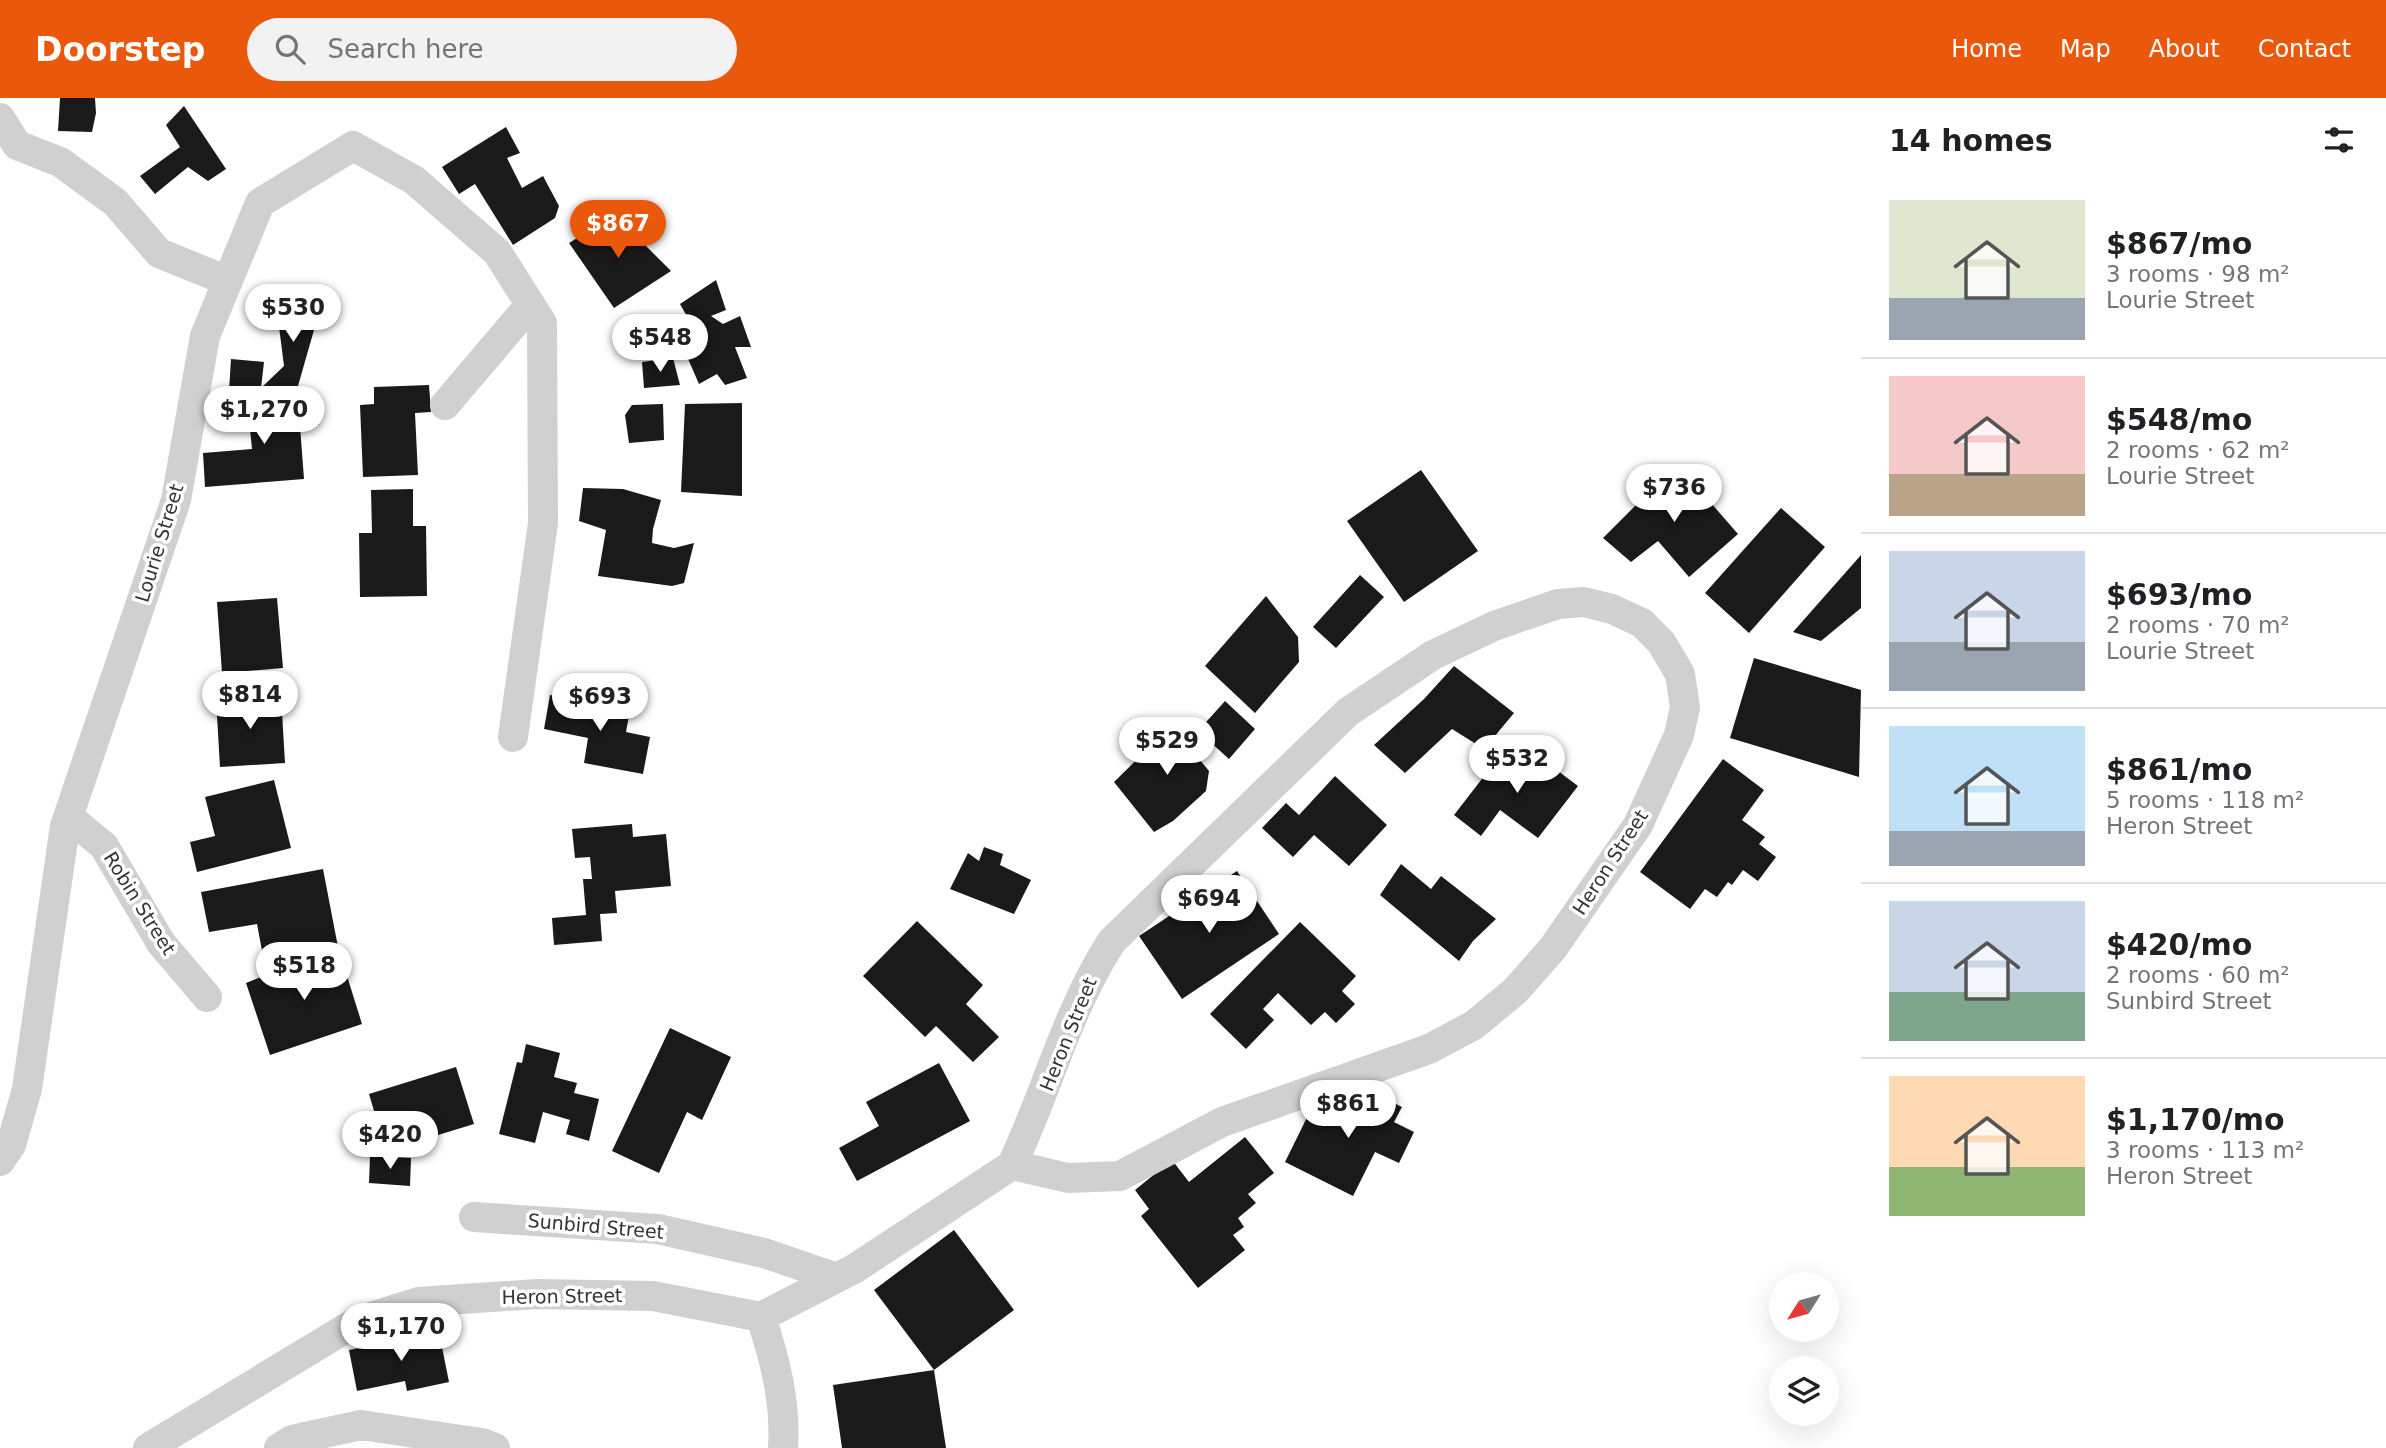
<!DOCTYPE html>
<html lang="en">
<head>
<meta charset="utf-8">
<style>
	body { margin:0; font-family:"DejaVu Sans",sans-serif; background:#f2f2f2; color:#202124; height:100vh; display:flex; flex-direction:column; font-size:26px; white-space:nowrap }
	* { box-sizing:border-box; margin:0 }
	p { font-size:23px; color:#757577 }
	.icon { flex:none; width:38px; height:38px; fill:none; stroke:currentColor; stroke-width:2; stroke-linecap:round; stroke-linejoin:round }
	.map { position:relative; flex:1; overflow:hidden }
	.drawer { display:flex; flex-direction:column; background:#fff; width:525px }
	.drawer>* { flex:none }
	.needle { width:46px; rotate:233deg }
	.tools { position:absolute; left:1769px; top:1174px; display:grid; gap:14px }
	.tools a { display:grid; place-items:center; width:70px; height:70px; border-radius:50%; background:#fff; box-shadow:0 7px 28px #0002; font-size:35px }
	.price { position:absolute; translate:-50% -60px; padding:0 16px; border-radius:24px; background:#fff; color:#222; font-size:23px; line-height:46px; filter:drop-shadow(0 2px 4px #0008) }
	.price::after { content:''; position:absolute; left:50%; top:42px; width:21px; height:16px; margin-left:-10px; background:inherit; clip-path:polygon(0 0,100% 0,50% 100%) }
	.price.selected { background:#ea580c; color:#fff }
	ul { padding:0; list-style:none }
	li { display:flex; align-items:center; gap:21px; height:175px; padding:0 28px }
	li+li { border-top:2px solid #e0e0e0 }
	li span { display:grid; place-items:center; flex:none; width:196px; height:140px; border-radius:0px; color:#555 }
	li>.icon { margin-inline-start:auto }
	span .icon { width:84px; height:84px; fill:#fffc; stroke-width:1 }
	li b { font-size:30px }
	h2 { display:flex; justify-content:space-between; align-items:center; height:84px; padding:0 28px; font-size:30px }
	header { display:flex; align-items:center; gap:42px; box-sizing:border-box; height:98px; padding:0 35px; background:#ea580c; color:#fff }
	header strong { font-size:33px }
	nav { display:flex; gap:38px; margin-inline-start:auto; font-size:24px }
	.search { width:490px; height:63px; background:#f2f2f2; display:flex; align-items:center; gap:18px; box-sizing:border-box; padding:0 24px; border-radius:38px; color:#757577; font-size:26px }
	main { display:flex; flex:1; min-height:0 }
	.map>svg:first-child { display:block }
	.building { fill:#1a1a1a }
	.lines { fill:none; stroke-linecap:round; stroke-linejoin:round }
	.minor { stroke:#d0d0d0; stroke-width:30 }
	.labels { text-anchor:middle; stroke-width:7; stroke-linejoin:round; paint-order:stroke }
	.street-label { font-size:19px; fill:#333; stroke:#fff }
</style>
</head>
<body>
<header>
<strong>Doorstep</strong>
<div class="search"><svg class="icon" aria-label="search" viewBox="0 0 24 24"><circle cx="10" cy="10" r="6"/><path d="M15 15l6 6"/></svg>Search here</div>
<nav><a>Home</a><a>Map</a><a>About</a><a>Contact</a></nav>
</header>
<main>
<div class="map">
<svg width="1861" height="1350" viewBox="0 0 1861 1350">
	<rect width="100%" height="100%" fill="#fff"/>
	<path class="building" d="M60 0H95L96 15 92 34 58 33Z
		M184 8 226 71 208 83 188 69 155 96 140 78 180 49 166 27Z
		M506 29 520 55 507 60 522 90 543 78 559 108 555 120 513 147 475 86 459 96 442 69Z
		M615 117 671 173 614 210 569 145Z
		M716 182 726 212 711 218 723 226 740 218 751 249H735L747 280 725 287 717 276 699 286 678 238 694 231 680 206Z
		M310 204 314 232 298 288 261 290 284 268 277 213Z
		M673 260 680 287 644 290 642 264Z
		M231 261 264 264 261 290 229 293Z
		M429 287 431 314 415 315 418 377 363 379 360 307 374 306V289Z
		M317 303 319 327 300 328 304 381 205 389 203 355 252 351 250 331 237 332 235 310Z
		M742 305V398L681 394 685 306Z
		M663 306 664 342 629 345 625 317 632 307Z
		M1677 366 1738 436 1689 479 1658 443 1631 464 1603 440Z
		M1421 372 1478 453 1404 504 1347 423Z
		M583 390 623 391 661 402 653 431 652 445 674 450 694 445 684 485 672 488 598 478 606 432 579 423Z
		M413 391V428H426L427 498 360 499 359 435H372L371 392Z
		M1781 410 1825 449 1749 535 1705 495Z
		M1861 457V510L1821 543 1793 534Z
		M1360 477 1384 499 1336 550 1313 529Z
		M1266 498 1298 539 1299 564 1255 615 1205 568Z
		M277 500 283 570 222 575 217 504Z
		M1754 560 1861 592 1859 679 1730 640Z
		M1454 568 1514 615 1484 651 1452 631 1405 675 1374 647 1424 601Z
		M281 597 285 665 220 669 216 601Z
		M550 597 630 612 626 634 650 639 643 676 584 665 588 640 544 631Z
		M1225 603 1255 631 1229 661 1198 633Z
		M1177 622 1209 650 1200 662 1209 673 1206 693 1173 723 1154 734 1114 684Z
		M1505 651 1529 669 1538 658 1578 688 1538 740 1500 712 1481 738 1454 717Z
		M1723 661 1764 692 1742 722 1765 739 1759 746 1776 759 1758 783 1743 772 1732 787 1728 784 1717 799 1705 791 1690 811 1640 774Z
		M1335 678 1387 727 1349 768 1314 737 1293 759 1262 730 1286 705 1299 717Z
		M274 682 291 750 197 774 190 744 215 738 205 699Z
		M632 726 633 739 666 736 671 788 615 793 617 815 600 816 602 843 554 847 552 820 586 817 583 781H592L590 759 575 760 572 731Z
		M984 749 1003 756 1000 767 1031 782 1014 816 950 791 968 755 979 763Z
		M1401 766 1431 791 1441 778 1496 821 1473 843 1459 863 1380 797Z
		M323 771 338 849 264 863 257 826 209 834 201 794Z
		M1237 773 1279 836 1182 901 1139 838Z
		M917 823 983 887 966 906 999 939 973 964 936 928 925 939 863 878Z
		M1300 824 1356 878 1342 893 1355 906 1336 925 1325 914 1311 927 1278 895 1263 911 1274 922 1246 951 1210 916Z
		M338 849 362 926 270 957 246 885Z
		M670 930 731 959 702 1022 687 1014 659 1075 612 1053Z
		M526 946 560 955 554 979 577 985 574 995 599 1001 589 1043 566 1036 570 1022 543 1014 535 1045 499 1036 517 964 522 965Z
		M939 965 970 1023 857 1083 839 1050 879 1028 866 1004Z
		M456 969 474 1026 386 1053 369 996Z
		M1320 993 1359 1013 1370 993 1402 1009 1394 1024 1414 1034 1399 1065 1375 1054 1353 1098 1285 1064Z
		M1245 1039 1274 1075 1248 1096 1256 1105 1238 1120 1244 1129 1233 1137 1245 1152 1198 1190 1141 1118 1149 1111 1135 1092 1172 1062 1189 1084Z
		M370 1058 411 1060 410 1088 369 1085Z
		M954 1132 1014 1212 934 1272 874 1192Z
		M439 1234 449 1284 407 1293 405 1283 357 1293 349 1252Z
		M934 1272 946 1350H842L833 1287Z"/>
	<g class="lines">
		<path class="minor" d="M0 20 17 47 60 64 115 104 159 155 228 183
			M445 307 530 207
			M1584 504 1612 511 1642 525 1661 544 1680 576 1685 609 1679 637 1638 727 1553 850 1515 893 1474 927 1429 951 1222 1024 1120 1078 1068 1080 1012 1067C1047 993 1067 912 1112 843L1348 614 1433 557 1494 528 1558 506Z
			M65 728 76 725 104 748 161 845 207 899
			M0 1063 11 1047 27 991 65 728 176 402 205 238 260 105 353 48 414 82 497 154 542 225 543 425 513 639
			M474 1119 658 1131 764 1155 837 1180
			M761 1219C775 1262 786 1304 783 1350
			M148 1350 358 1223 418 1204 537 1196 653 1198 761 1219 854 1171 1012 1067
			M279 1350 292 1342 361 1327 482 1345 495 1350"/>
	</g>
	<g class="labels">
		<g class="street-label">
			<text transform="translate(159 445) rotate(-73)" y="7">Lourie Street</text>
			<text transform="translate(1610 764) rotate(-57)" y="7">Heron Street</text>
			<text transform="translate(140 805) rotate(58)" y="7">Robin Street</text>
			<text transform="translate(1068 936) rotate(-68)" y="7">Heron Street</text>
			<text transform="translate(596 1128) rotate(5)" y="7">Sunbird Street</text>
			<text transform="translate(562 1198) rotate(-1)" y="7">Heron Street</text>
		</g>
	</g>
</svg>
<div class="tools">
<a><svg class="needle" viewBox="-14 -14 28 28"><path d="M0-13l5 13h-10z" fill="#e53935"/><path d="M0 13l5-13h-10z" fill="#757577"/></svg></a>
<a><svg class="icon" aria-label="layers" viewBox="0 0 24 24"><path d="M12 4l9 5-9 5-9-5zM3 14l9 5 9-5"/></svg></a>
</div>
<b class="price selected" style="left:618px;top:162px">$867</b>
<b class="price" style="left:293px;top:246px">$530</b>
<b class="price" style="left:660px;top:276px">$548</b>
<b class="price" style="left:264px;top:348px">$1,270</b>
<b class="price" style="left:1674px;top:426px">$736</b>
<b class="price" style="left:250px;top:633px">$814</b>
<b class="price" style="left:600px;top:635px">$693</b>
<b class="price" style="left:1167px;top:679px">$529</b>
<b class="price" style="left:1517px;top:697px">$532</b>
<b class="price" style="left:1209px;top:837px">$694</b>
<b class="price" style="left:304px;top:904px">$518</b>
<b class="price" style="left:1348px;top:1042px">$861</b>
<b class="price" style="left:390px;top:1073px">$420</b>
<b class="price" style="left:401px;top:1265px">$1,170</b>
</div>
<section class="drawer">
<h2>14 homes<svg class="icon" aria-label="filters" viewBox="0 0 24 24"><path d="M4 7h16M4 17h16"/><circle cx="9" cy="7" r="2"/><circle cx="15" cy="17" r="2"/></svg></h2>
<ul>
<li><span style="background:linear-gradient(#dfe7d0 70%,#9aa5b1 0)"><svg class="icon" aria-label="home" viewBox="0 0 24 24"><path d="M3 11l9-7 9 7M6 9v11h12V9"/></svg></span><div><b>$867/mo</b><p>3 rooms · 98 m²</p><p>Lourie Street</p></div></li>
<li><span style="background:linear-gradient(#f6c9c9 70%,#b9a48a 0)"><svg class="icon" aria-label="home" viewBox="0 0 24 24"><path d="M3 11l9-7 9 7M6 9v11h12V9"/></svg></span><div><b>$548/mo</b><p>2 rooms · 62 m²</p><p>Lourie Street</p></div></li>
<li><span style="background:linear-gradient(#c9d6e8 65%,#9aa5b1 0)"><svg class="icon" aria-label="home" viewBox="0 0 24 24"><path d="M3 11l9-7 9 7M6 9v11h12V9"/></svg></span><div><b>$693/mo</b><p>2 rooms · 70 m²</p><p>Lourie Street</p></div></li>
<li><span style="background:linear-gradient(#bfe0f5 75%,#9aa5b1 0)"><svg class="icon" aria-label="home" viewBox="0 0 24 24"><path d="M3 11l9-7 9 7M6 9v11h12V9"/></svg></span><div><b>$861/mo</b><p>5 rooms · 118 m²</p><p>Heron Street</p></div></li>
<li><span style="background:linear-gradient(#c9d6e8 65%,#7fa58c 0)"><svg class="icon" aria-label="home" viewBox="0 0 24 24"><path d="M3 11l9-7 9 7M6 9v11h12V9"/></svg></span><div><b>$420/mo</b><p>2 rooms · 60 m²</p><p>Sunbird Street</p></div></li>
<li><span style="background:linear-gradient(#ffd9b3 65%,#8fb573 0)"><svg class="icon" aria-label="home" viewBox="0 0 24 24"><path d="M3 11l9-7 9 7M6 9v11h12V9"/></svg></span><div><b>$1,170/mo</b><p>3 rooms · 113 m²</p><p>Heron Street</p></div></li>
</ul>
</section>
</main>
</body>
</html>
